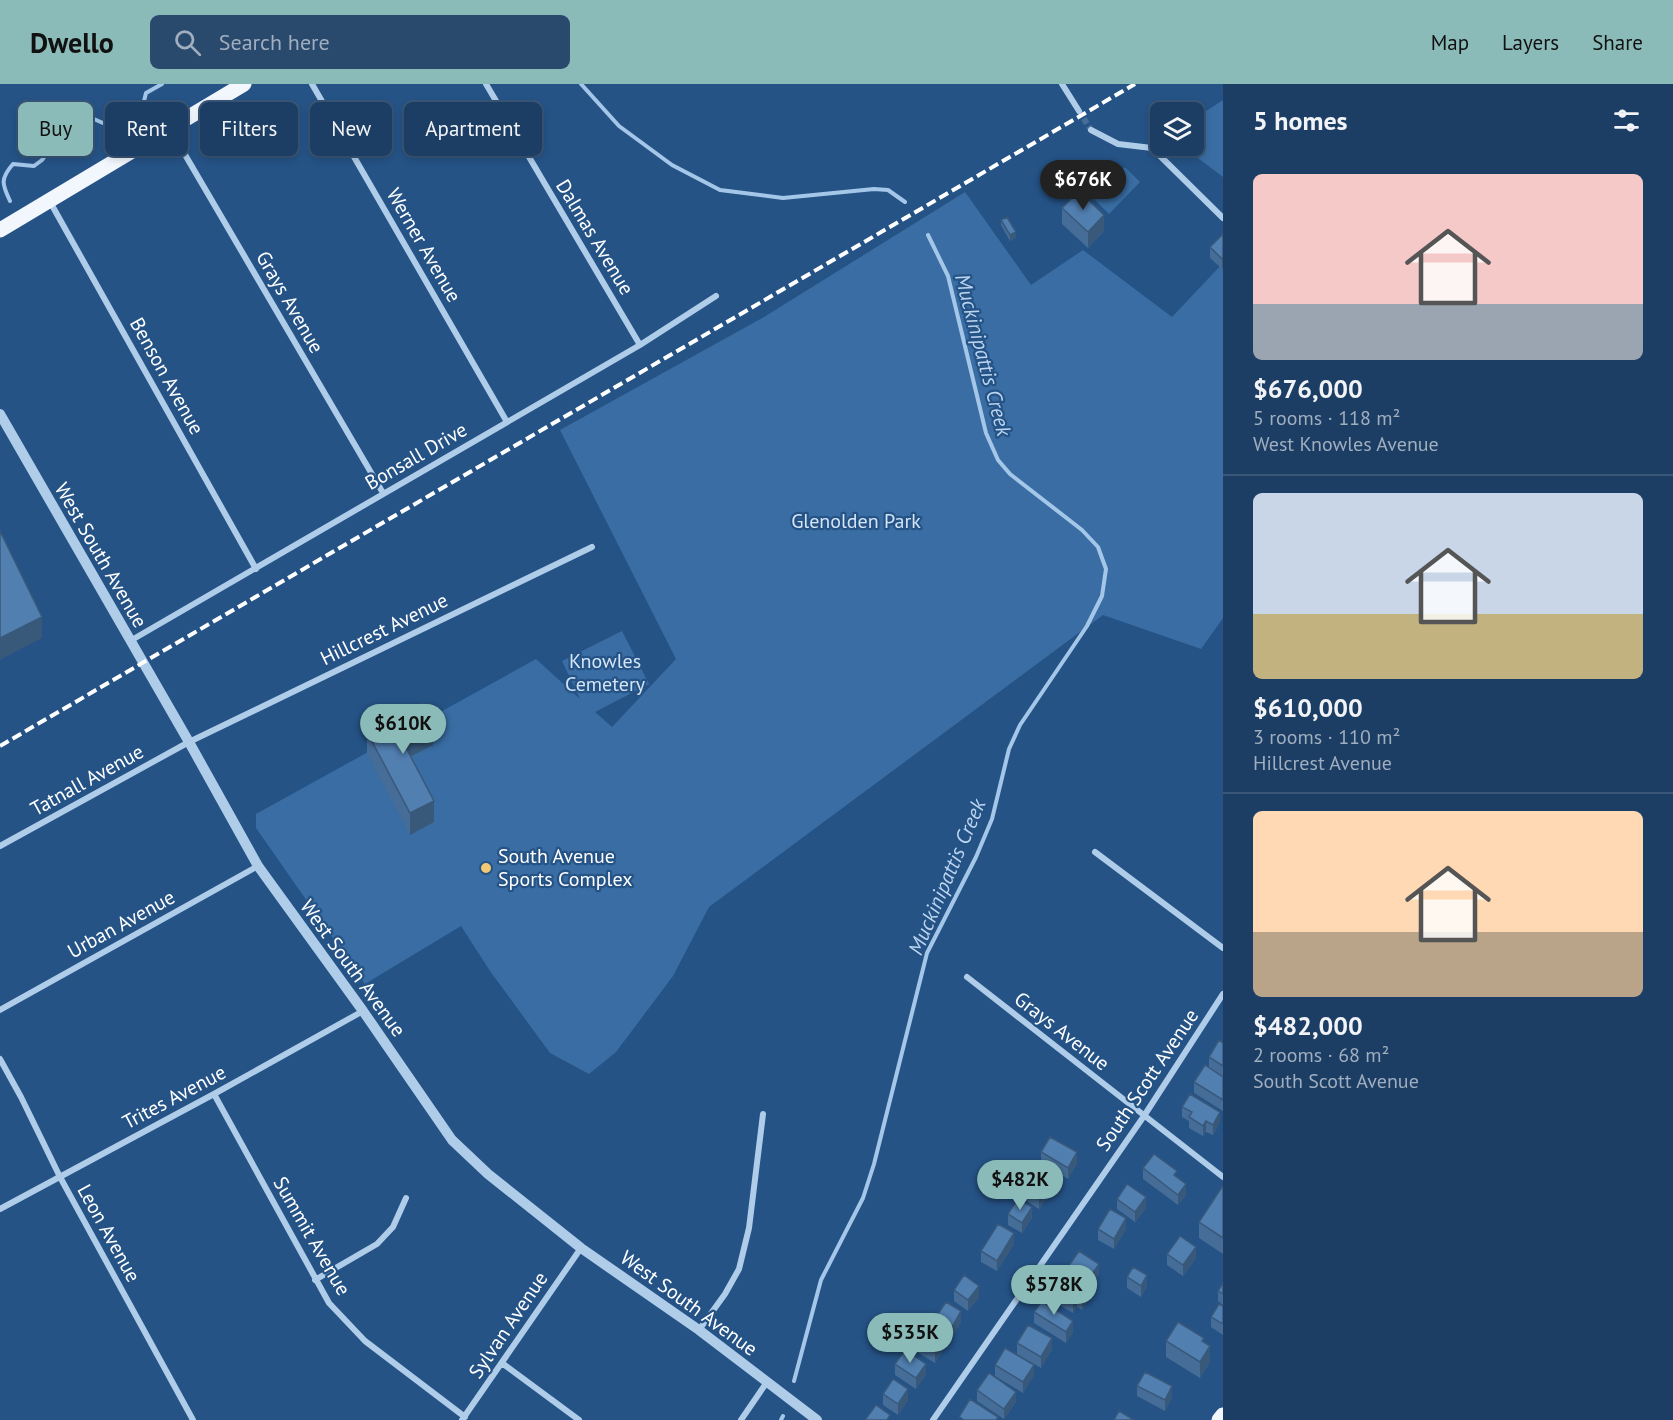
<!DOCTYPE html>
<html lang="en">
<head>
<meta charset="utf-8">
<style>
	body { margin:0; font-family:"PT Sans",sans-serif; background:#29496d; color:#f1f3f6; height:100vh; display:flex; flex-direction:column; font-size:22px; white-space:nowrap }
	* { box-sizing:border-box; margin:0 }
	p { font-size:20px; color:#a0aebf }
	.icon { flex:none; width:33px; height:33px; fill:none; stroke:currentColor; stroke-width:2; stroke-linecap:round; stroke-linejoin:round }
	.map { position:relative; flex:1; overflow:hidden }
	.side { display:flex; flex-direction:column; background:#1c3e64; width:450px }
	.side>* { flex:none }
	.guide { position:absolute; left:18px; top:18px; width:570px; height:54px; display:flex; gap:12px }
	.buttons { position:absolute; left:1150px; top:18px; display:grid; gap:12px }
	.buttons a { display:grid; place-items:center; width:54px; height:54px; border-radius:9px; background:#1c3e64; box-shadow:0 3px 9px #0003,0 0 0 2px #3a5778; font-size:30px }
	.price { position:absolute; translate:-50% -51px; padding:0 14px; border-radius:21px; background:#8bbbb9; color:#111; font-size:20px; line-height:39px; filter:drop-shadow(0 2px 3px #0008) }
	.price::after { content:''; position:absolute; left:50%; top:36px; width:18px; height:14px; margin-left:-9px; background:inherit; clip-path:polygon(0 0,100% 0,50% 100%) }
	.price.active { background:#222; color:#fff }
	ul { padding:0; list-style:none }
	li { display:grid; align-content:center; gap:12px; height:318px; padding:0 30px }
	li+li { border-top:2px solid #3a5778 }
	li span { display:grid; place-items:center; height:186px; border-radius:9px; color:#555 }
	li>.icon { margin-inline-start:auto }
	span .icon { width:108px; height:108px; fill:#fffc; stroke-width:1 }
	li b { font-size:26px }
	h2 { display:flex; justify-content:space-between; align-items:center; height:72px; padding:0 30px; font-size:26px }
	.chip { padding:0 21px; border-radius:9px; background:#1c3e64; box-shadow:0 3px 9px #0003,0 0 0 2px #3a5778; font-size:21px; line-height:54px }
	.chip.active { background:#8bbbb9; color:#111 }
	header { display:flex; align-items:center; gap:36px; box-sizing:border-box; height:84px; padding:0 30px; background:#8bbbb9; color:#111 }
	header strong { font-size:28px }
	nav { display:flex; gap:33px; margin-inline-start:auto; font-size:21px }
	.search { width:420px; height:54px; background:#29496d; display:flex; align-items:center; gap:15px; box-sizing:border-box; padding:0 21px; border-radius:9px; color:#a0aebf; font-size:22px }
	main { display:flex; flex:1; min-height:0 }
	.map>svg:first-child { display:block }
	.green { fill:#396da3 }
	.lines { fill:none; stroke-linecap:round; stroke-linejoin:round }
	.stream { stroke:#a4c7e9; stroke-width:4 }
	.minor-tunnel { stroke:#466d98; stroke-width:6; stroke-dasharray:6 3; stroke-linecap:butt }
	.minor { stroke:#afcce9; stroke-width:6 }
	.tertiary { stroke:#afcce9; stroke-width:10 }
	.primary { stroke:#f2f7fe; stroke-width:15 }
	.rail { stroke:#fff; stroke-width:4; stroke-dasharray:10 4.5; stroke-linecap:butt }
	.wall { fill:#466d97 }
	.shaded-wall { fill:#39597b }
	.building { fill:#517fb0; stroke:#39597b; stroke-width:1.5 }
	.poi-dot { fill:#f3c973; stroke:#255386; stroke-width:2 }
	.labels { text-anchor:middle; stroke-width:4.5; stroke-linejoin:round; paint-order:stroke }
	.street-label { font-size:20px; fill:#fff; stroke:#255386 }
	.park-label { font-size:20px; fill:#d3e5f7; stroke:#255386 }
	.poi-label { font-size:20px; fill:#fff; stroke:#255386; text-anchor:start }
	.water-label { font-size:21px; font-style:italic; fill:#bbd5f0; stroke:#255386 }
</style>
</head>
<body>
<header>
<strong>Dwello</strong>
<div class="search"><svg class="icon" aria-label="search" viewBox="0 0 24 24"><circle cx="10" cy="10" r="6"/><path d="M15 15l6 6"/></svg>Search here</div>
<nav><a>Map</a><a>Layers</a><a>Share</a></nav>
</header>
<main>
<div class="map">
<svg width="1223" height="1336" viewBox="0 0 1223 1336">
	<rect width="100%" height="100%" fill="#255386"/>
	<path class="green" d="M1223 16V93L1182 62H1194V35Z
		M1125 83 1140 98 1109 130 1094 115Z
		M965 108 1031 201 1083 166 1172 233 1223 179V534L1201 565 1103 531 709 823 673 892 616 968 589 990 550 969 490 887 461 842 365 900 256 744V730L536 575 580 615 562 577 622 547 649 600 595 628 612 643 676 575 560 346 764 233Z"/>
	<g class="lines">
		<path class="stream" d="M581 0 619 42 672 81 720 106 783 114 874 105 888 106 905 118
			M10 117C2 100 0 95 13 80L34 82 42 76 72 33 87 32 112 43 129 40 140 33 146 9 162 0
			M794 1297 821 1196 863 1114 874 1080 927 869 976 773 992 735 1009 665 1020 641 1087 542 1102 512 1106 485 1098 463 1082 446 1010 390 998 376 986 349 948 192 928 151
			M781 1336 783 1332"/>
		<path class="minor-tunnel" d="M1079 27 1091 46"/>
		<path class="minor" d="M312 0 507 338
			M486 0 640 261
			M1062 0 1079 27
			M170 45 383 409
			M1091 46 1118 60 1152 64 1223 134
			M49 116 256 485
			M130 557 640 261 716 212
			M0 762 189 658 592 463
			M1095 768 1223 864
			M967 893 1223 1093
			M0 926 258 782
			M0 975 21 1013 60 1093 193 1336
			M214 1010 329 1219 365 1257 465 1333
			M0 1125 214 1010 363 927
			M315 1196 377 1160 393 1143 406 1114
			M699 1246 725 1210 739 1185 749 1144 763 1030
			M502 1279 579 1336
			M462 1336 581 1164
			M741 1336 767 1298
			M933 1336 1144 1032 1223 910"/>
		<path class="tertiary" d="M0 330 189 658 258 782 363 927 452 1056 488 1090 581 1164 699 1246 817 1336"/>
		<path class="primary" d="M0 146 244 0
			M1219 1336 1223 1331"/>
		<path class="rail" d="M0 662 1135 0"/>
	</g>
	<path class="wall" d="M1062 124 1104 147 1088 164 1062 140Z
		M1001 136 1016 153 1010 157 1001 141Z
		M1223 150 1222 185 1210 174V163Z
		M367 648 433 661 411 673 434 738 410 751 367 669Z
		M1223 959V1027L1194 1009V998L1209 984V973Z
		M1182 1023 1220 1038 1213 1051 1206 1048 1203 1052 1189 1044V1037L1182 1033Z
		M1041 1068 1077 1079 1068 1095 1041 1079Z
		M1143 1084 1177 1093 1186 1111 1178 1121 1143 1095Z
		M1016 1099 1049 1110 1039 1125 1016 1110Z
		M1223 1104V1170L1199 1154V1138Z
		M1117 1115 1146 1124 1135 1138 1117 1125Z
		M1008 1130 1032 1134 1022 1149 1008 1141Z
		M1098 1145H1126L1114 1165 1098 1156Z
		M1014 1160 997 1187 981 1178V1167Z
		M1167 1170 1196 1174 1183 1192 1167 1181Z
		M1068 1183 1099 1190 1088 1206V1215L1082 1226 1077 1223 1073 1229 1056 1219V1208L1068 1193Z
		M1127 1193 1147 1202 1141 1213 1127 1204Z
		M1223 1199V1221L1218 1217V1207Z
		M954 1206 979 1213 968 1227 954 1217Z
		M1223 1222V1251L1211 1243V1233Z
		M1034 1228 1073 1248 1066 1259 1034 1239Z
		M936 1233 961 1238 952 1253 936 1244Z
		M912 1255 944 1264 935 1279 912 1265Z
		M1166 1257 1204 1258 1210 1278 1200 1294 1166 1273Z
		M1017 1259 1052 1265 1041 1284 1017 1270Z
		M895 1280 926 1290 916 1305 895 1291Z
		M995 1281 1034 1291 1023 1309 995 1292Z
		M1137 1302 1172 1313 1165 1327 1137 1312Z
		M977 1306 1016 1318 1004 1335 977 1317Z
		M883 1310 908 1316 898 1331 883 1321Z"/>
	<path class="shaded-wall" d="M1104 131V147L1088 164V148Z
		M1016 148V153L1010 157V151Z
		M1223 173V184L1222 185V175Z
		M42 533V554L0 576V554Z
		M433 640V661L402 677V656Z
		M434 717V738L410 751V729Z
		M1220 1028V1038L1213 1051V1041Z
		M1206 1037V1048L1203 1052V1042Z
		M1077 1068V1079L1068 1095V1084Z
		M1049 1099V1110L1039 1125V1115Z
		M1186 1100V1111L1178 1121V1111Z
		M1146 1113V1124L1135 1138V1128Z
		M1032 1123V1134L1022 1149V1139Z
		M1126 1134V1145L1114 1165V1155Z
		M1014 1149V1160L997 1187V1177Z
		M1196 1163V1174L1183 1192V1181Z
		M1099 1180V1190L1088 1206V1215L1082 1226V1216L1088 1205V1196Z
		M1147 1191V1202L1141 1213V1202Z
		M979 1202V1213L968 1227V1216Z
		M1077 1212V1223L1073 1229V1218Z
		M961 1227V1238L952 1253V1243Z
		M1073 1237V1248L1066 1259V1248Z
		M944 1253V1264L935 1279V1268Z
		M1052 1254V1265L1041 1284V1273Z
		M1210 1262V1278L1200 1294V1278Z
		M926 1280V1290L916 1305V1294Z
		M1034 1281V1291L1023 1309V1298Z
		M1172 1302V1313L1165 1327V1316Z
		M908 1305V1316L898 1331V1320Z
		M1016 1308V1318L1004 1335V1325Z"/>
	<path class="building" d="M1079 107 1104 131 1088 148 1062 124Z
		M1007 133 1016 148 1010 151 1001 136Z
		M1223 150V173L1222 175 1210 163Z
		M0 447 42 533 0 554Z
		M422 619 433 640 402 656 434 717 410 729 367 648Z
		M1219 956 1223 959V982L1209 973Z
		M1205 981 1223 993V1016L1194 998Z
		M1190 1010 1220 1028 1213 1041 1206 1037 1203 1042 1189 1033 1192 1028 1182 1023Z
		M1050 1053 1077 1068 1068 1084 1041 1068Z
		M1154 1070 1177 1087 1174 1091 1186 1100 1178 1111 1143 1084Z
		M1026 1084 1049 1099 1039 1115 1016 1099Z
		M1127 1100 1146 1113 1135 1128 1117 1115Z
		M1222 1103 1223 1104V1154L1199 1138Z
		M1018 1115 1032 1123 1022 1139 1008 1130Z
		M1110 1125 1126 1134 1114 1155 1098 1145Z
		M998 1140 1014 1149 997 1177 981 1167Z
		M1180 1152 1196 1163 1183 1181 1167 1170Z
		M1079 1167 1099 1180 1088 1196 1068 1183Z
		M1133 1183 1147 1191 1141 1202 1127 1193Z
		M964 1191 979 1202 968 1216 954 1206Z
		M1065 1192 1088 1205 1082 1216 1077 1212 1073 1218 1056 1208Z
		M1223 1199V1210L1218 1207Z
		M1042 1217 1073 1237 1066 1248 1034 1228Z
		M946 1218 961 1227 952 1243 936 1233Z
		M1219 1220 1223 1222V1240L1211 1233Z
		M1178 1238 1204 1254 1202 1257 1210 1262 1200 1278 1166 1257Z
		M1028 1241 1052 1254 1041 1273 1017 1259Z
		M918 1243 926 1248 928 1244 944 1253 935 1268 912 1255Z
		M1005 1264 1034 1281 1023 1298 995 1281Z
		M905 1266 926 1280 916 1294 895 1280Z
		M1145 1288 1172 1302 1165 1316 1137 1302Z
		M989 1289 1016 1308 1004 1325 977 1306Z
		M893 1295 908 1305 898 1320 883 1310Z
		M970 1315 998 1333 996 1336H964L959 1333Z
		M876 1321 890 1331 887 1336H865Z
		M1119 1327 1134 1336H1114Z"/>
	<circle class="poi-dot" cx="486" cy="784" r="6"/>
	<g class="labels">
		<g class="street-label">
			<text transform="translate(595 153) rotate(59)" y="7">Dalmas Avenue</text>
			<text transform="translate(424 161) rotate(60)" y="7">Werner Avenue</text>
			<text transform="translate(290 218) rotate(60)" y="7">Grays Avenue</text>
			<text transform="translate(167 292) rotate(61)" y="7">Benson Avenue</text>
			<text transform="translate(416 372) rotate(-30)" y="7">Bonsall Drive</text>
			<text transform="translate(101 471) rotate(60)" y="7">West South Avenue</text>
			<text transform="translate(384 545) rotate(-26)" y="7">Hillcrest Avenue</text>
			<text transform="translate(87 696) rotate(-29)" y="7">Tatnall Avenue</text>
			<text transform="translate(121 840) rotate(-29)" y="7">Urban Avenue</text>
			<text transform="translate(353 884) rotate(54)" y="7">West South Avenue</text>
			<text transform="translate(1062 947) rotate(38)" y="7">Grays Avenue</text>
			<text transform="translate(1147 996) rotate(-56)" y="7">South Scott Avenue</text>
			<text transform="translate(174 1013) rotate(-28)" y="7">Trites Avenue</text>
			<text transform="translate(109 1149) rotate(61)" y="7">Leon Avenue</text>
			<text transform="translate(312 1152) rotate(60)" y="7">Summit Avenue</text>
			<text transform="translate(689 1219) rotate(36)" y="7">West South Avenue</text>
			<text transform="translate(508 1241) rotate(-56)" y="7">Sylvan Avenue</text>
		</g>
		<g class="park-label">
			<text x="856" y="444">Glenolden Park</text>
			<text x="605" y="584">Knowles<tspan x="605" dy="23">Cemetery</tspan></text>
		</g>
		<g class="poi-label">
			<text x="498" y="779">South Avenue<tspan x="498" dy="23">Sports Complex</tspan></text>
		</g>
		<g class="water-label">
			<text transform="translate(983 271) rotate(75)" y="7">Muckinipattis Creek</text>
			<text transform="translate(947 793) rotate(-67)" y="7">Muckinipattis Creek</text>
		</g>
	</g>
</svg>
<div class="buttons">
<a><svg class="icon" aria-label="layers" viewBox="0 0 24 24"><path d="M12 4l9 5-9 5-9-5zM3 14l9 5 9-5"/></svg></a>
</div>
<b class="price active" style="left:1083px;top:127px">$676K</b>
<b class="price" style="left:403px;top:671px">$610K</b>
<b class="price" style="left:1020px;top:1127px">$482K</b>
<b class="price" style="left:1054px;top:1232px">$578K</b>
<b class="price" style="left:910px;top:1280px">$535K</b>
<div class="guide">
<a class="chip active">Buy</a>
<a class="chip">Rent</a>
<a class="chip">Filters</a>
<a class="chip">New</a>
<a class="chip">Apartment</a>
</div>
</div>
<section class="side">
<h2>5 homes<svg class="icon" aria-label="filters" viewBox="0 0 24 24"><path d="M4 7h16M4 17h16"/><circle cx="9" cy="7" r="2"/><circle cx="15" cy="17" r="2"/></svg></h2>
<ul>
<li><span style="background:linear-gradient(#f6c9c9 70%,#9aa5b1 0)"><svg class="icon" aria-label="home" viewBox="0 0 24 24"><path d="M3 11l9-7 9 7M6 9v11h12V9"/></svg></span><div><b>$676,000</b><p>5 rooms · 118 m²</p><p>West Knowles Avenue</p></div></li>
<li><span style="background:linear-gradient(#c9d6e8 65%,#c2b280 0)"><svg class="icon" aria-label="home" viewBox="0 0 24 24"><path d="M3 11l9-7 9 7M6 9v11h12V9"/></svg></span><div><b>$610,000</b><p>3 rooms · 110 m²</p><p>Hillcrest Avenue</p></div></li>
<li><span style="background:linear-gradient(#ffd9b3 65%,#b9a48a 0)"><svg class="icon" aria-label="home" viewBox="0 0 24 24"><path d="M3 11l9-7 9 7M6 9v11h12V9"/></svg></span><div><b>$482,000</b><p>2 rooms · 68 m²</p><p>South Scott Avenue</p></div></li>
</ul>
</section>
</main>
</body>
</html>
